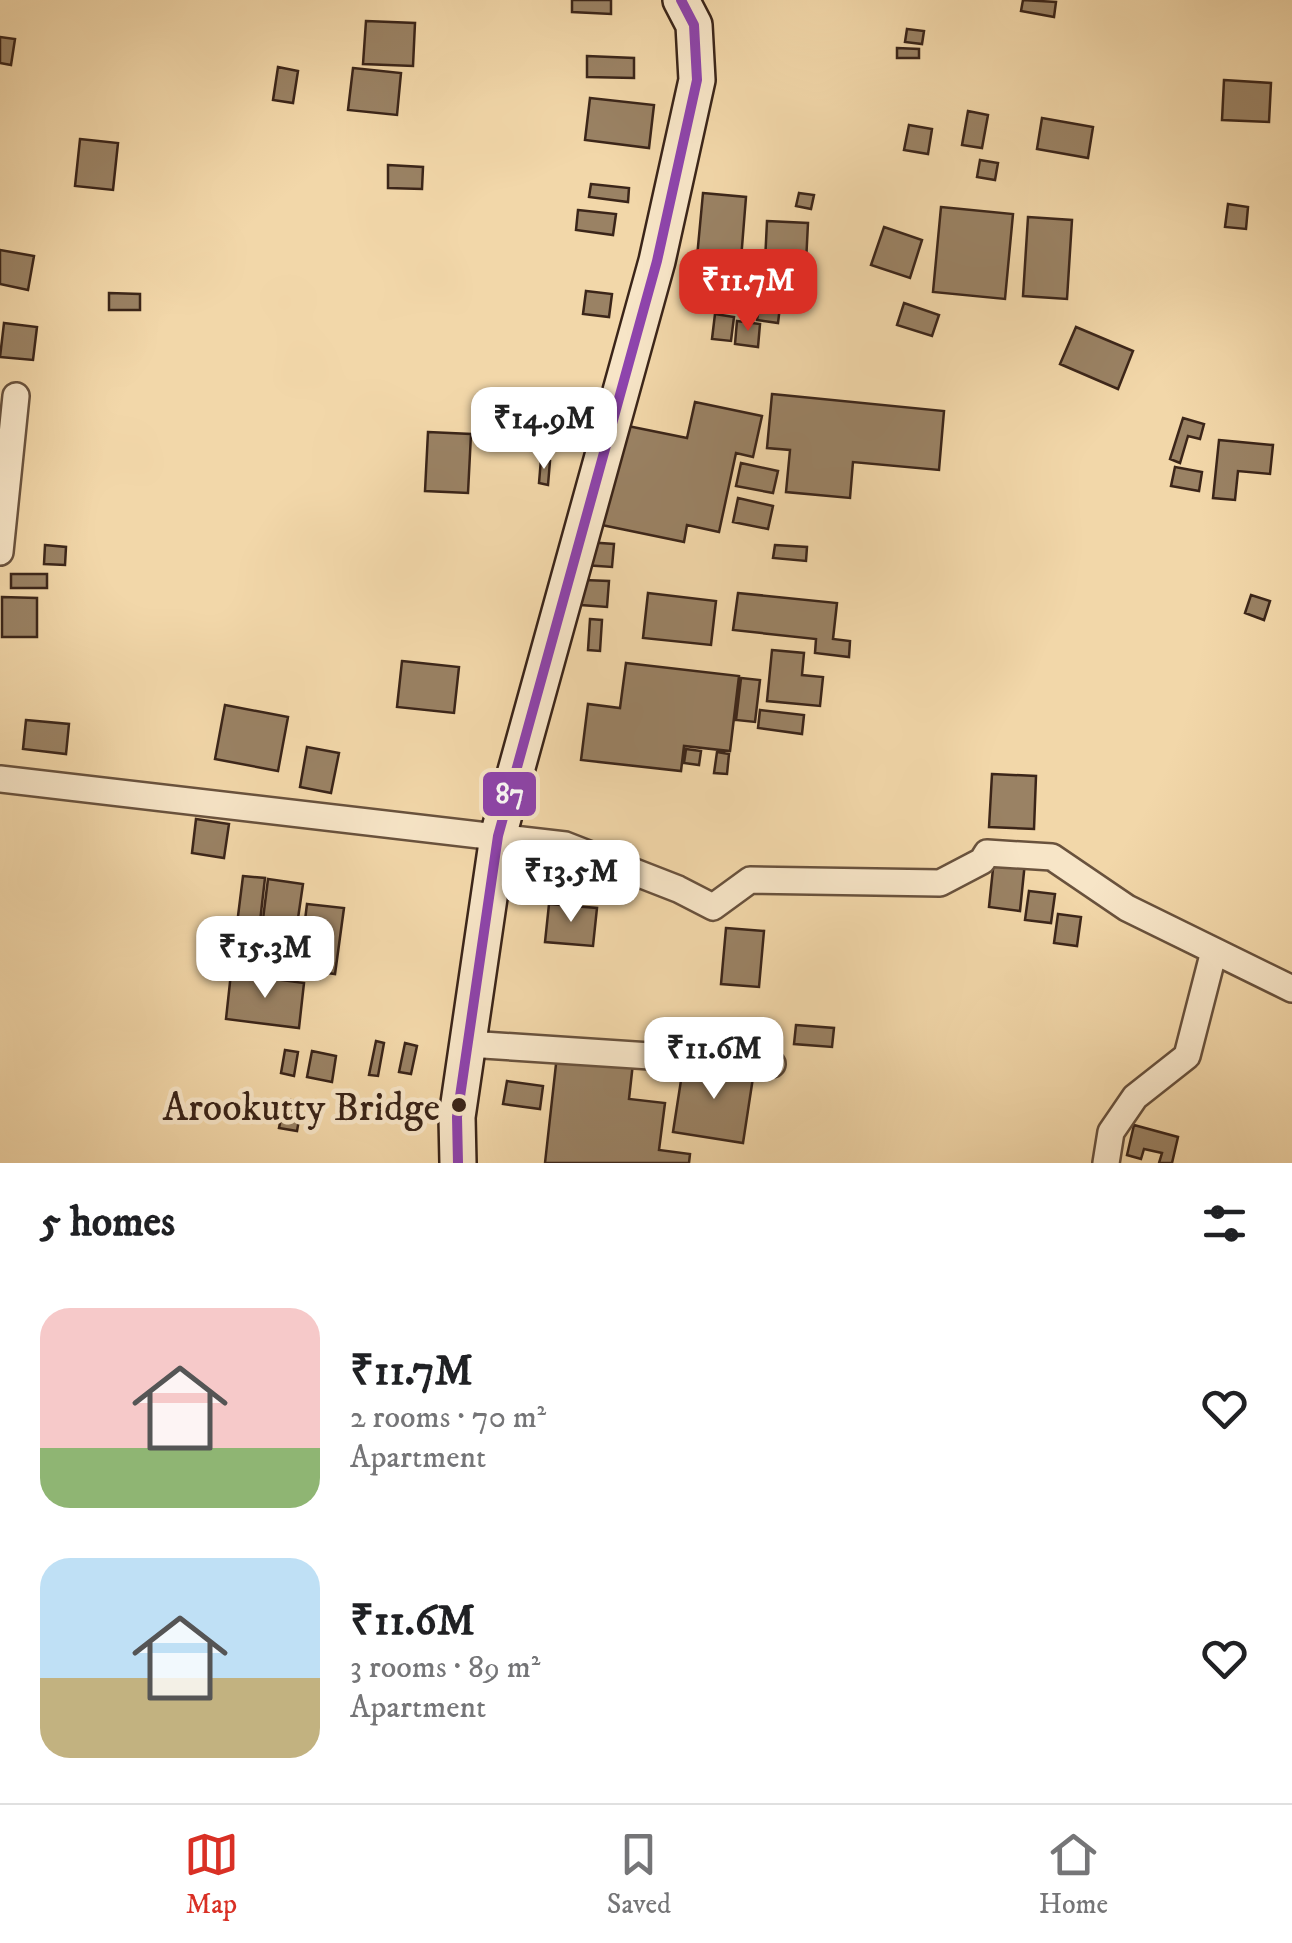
<!DOCTYPE html>
<html lang="en">
<head>
<meta charset="utf-8">
<style>
	body { margin:0; font-family:"IM FELL DW Pica",serif; background:#f2f2f2; color:#202124; height:100vh; display:flex; flex-direction:column; font-size:38px; white-space:nowrap }
	* { box-sizing:border-box; margin:0 }
	p { font-size:32px; color:#757577 }
	.icon { flex:none; width:55px; height:55px; fill:none; stroke:currentColor; stroke-width:2; stroke-linecap:round; stroke-linejoin:round }
	.map { position:relative; height:1163px; overflow:hidden }
	.panel { display:flex; flex-direction:column; background:#fff; flex:1 }
	.panel>* { flex:none }
	.price { position:absolute; translate:-50% -85px; padding:0 22px; border-radius:20px; background:#fff; color:#222; font-size:32px; line-height:65px; filter:drop-shadow(0 2px 5px #0008) }
	.price::after { content:''; position:absolute; left:50%; top:60px; width:30px; height:22px; margin-left:-15px; background:inherit; clip-path:polygon(0 0,100% 0,50% 100%) }
	.price.on { background:#d93025; color:#fff }
	ul { padding:0; list-style:none }
	li { display:flex; align-items:center; gap:30px; height:250px; padding:0 40px }
	li span { display:grid; place-items:center; flex:none; width:280px; height:200px; border-radius:30px; color:#555 }
	li>.icon { margin-inline-start:auto }
	span .icon { width:120px; height:120px; fill:#fffc; stroke-width:1 }
	li b { font-size:42px }
	h2 { display:flex; justify-content:space-between; align-items:center; height:120px; padding:0 40px; font-size:42px }
	.menu { display:flex; justify-content:space-around; align-items:center; height:140px; border-top:2px solid #e0e0e0; background:#fff; font-size:28px; color:#757577 }
	.menu a { display:grid; justify-items:center; gap:5px }
	.menu .on { color:#d93025 }
	.map>svg:first-child { display:block }
	.building { fill:#9a8264; stroke:#3b2519; stroke-width:2.5 }
	.lines { fill:none; stroke-linecap:round; stroke-linejoin:round }
	.minor-casing { stroke:#69523d; stroke-width:30 }
	.secondary-casing { stroke:#3b2519; stroke-width:40 }
	.minor { stroke:#f7e5c7; stroke-width:25 }
	.secondary { stroke:#f7e5c7; stroke-width:35 }
	.bus-1-casing { stroke:#f7e5c7; stroke-width:18 }
	.bus-1 { stroke:#8e44ad; stroke-width:10 }
	.bus-dot { fill:#3b2519; stroke:#f7e5c7; stroke-width:4 }
	.labels { text-anchor:middle; stroke-width:9; stroke-linejoin:round; paint-order:stroke }
	.bus-label { font-size:40px; fill:#3b2519; stroke:#f7e5c7; text-anchor:end }
	.line-badge { stroke:#f7e5c7; stroke-width:4 }
	.badge-label { font-size:28px; text-anchor:middle; font-weight:bold; fill:#fff }
</style>
</head>
<body>
<div class="map">
<svg width="1292" height="1163" viewBox="0 0 1292 1163">
	<rect width="100%" height="100%" fill="#f2d7a9"/>
	<filter id="stains"><feTurbulence type="fractalNoise" baseFrequency=".002" numOctaves="4"/><feColorMatrix values="0 0 0 0 .2 0 0 0 0 .09 0 0 0 0 .02 0 0 0 .5 -.17"/></filter>
	<radialGradient id="worn" r=".72"><stop offset=".6" stop-color="#630" stop-opacity="0"/><stop offset="1" stop-color="#630" stop-opacity=".3"/></radialGradient>
	<path class="building" d="M572 0H611V14L572 12Z
		M1023 0 1056 2 1054 17 1021 11Z
		M366 21 415 23 413 66 363 64Z
		M907 29 924 31 922 44 905 42Z
		M0 37 15 39 11 65 0 63Z
		M897 48 919 49V58H897Z
		M587 56 634 58V78L587 77Z
		M278 67 298 71 293 103 273 100Z
		M353 68 401 73 397 115 348 110Z
		M1224 80 1271 83 1269 122 1222 120Z
		M590 98 654 105 649 148 585 140Z
		M968 111 988 115 982 148 962 145Z
		M1042 118 1093 127 1088 158 1037 149Z
		M909 125 932 129 928 154 904 150Z
		M80 139 118 143 113 190 75 186Z
		M980 160 998 163 995 180 977 177Z
		M388 165 423 167 422 189 388 188Z
		M591 184 629 188 628 202 589 197Z
		M703 193 746 197 740 272 696 268Z
		M799 193 814 195 811 209 796 206Z
		M1228 204 1248 207 1246 229 1225 227Z
		M941 207 1013 214 1005 299 933 292Z
		M578 210 616 214 613 235 576 230Z
		M1028 217 1072 220 1067 299 1023 296Z
		M767 221 808 223 806 263 765 262Z
		M884 227 922 240 910 278 871 265Z
		M0 250 34 256 28 290 0 284Z
		M586 291 612 294 609 317 583 314Z
		M109 293 140 294V310H109Z
		M761 295 781 298 778 323 757 320Z
		M904 303 939 315 932 336 897 325Z
		M715 314 734 317 731 341 712 339Z
		M737 321 760 324 758 347 735 344Z
		M4 323 37 327 33 360 0 357Z
		M1076 327 1133 351 1118 389 1060 364Z
		M772 394 944 411 939 470 853 462 850 498 786 492 790 450 767 448Z
		M695 402 762 416 753 457 736 453 719 532 687 525 684 542 597 524 618 424 687 438Z
		M1183 418 1204 424 1200 439 1188 436 1180 463 1170 459Z
		M428 432 471 434 468 493 425 491Z
		M1219 440 1273 445 1270 474 1238 471 1235 500 1213 498Z
		M541 459 550 461 548 485 539 483Z
		M741 463 778 471 773 493 736 486Z
		M1175 467 1202 472 1199 491 1171 486Z
		M738 498 773 506 768 529 733 522Z
		M586 542 614 544 612 567 584 565Z
		M45 545 66 547 65 565 44 564Z
		M775 545 807 547 806 561 773 558Z
		M11 574H47V588H11Z
		M583 580 609 581 607 607 581 605Z
		M648 593 716 601 711 645 643 638Z
		M738 593 837 603 833 639 850 641 849 657 815 653 816 639 733 630Z
		M1251 595 1270 601 1264 620 1245 613Z
		M2 597 37 598V637H2Z
		M590 619 602 620 600 651 588 650Z
		M772 650 804 653 802 675 823 677 820 706 767 701Z
		M402 661 459 667 454 713 397 707Z
		M626 663 739 676 730 751 684 746 681 771 581 760 588 704 620 708Z
		M741 678 760 680 755 722 736 720Z
		M225 705 288 717 278 771 215 759Z
		M760 710 804 715 802 734 758 728Z
		M26 720 69 724 66 754 23 749Z
		M307 747 339 753 331 793 300 787Z
		M686 749 701 751 699 765 684 763Z
		M717 752 729 754 727 774 714 773Z
		M992 774 1036 776 1034 829 989 827Z
		M196 819 229 824 224 858 192 853Z
		M994 859 1025 862 1020 911 989 907Z
		M243 876 265 878 258 939 294 944 291 964 233 956Z
		M268 879 303 884 295 939 261 935Z
		M1029 891 1055 894 1051 923 1025 920Z
		M307 904 344 908 335 974 299 969Z
		M549 904 597 908 593 946 545 942Z
		M1058 914 1081 917 1077 946 1054 943Z
		M726 928 764 931 759 987 721 984Z
		M231 973 304 983 299 1028 226 1019Z
		M796 1025 834 1028 832 1047 794 1044Z
		M376 1041 384 1043 378 1076 369 1075Z
		M405 1043 417 1046 411 1074 399 1072Z
		M285 1050 298 1052 294 1076 281 1073Z
		M312 1051 336 1056 332 1082 307 1077Z
		M557 1055 633 1063 629 1099 665 1103 659 1150 690 1154 689 1163H545Z
		M684 1061 754 1071 743 1143 673 1132Z
		M507 1081 543 1086 540 1109 503 1104Z
		M285 1099 302 1102 297 1131 279 1128Z
		M1134 1125 1178 1137 1172 1163H1159L1162 1153 1144 1149 1141 1159 1127 1155Z"/>
	<g class="lines">
		<g class="minor-casing">
			<path id="minor" d="M0 552 16 396
				M0 779 565 845 678 889 713 907 750 880 940 883 982 861 987 853 1052 857 1127 908 1292 989
				M468 1044 772 1064
				M1106 1163 1111 1132 1135 1097 1187 1056 1214 951"/>
		</g>
		<g class="secondary-casing">
			<path id="secondary" d="M458 1163 457 1117 498 836 657 261 697 80 694 25 681 0"/>
		</g>
		<use href="#minor" class="minor"/>
		<use href="#secondary" class="secondary"/>
		<g class="bus-1-casing">
			<path id="bus-1" d="M458 1163 457 1117 498 836 657 261 697 80 694 25 681 0"/>
		</g>
		<use href="#bus-1" class="bus-1"/>
	</g>
	<circle class="bus-dot" cx="459" cy="1105" r="9"/>
	<g class="labels">
		<g class="bus-label">
			<text x="440" y="1120">Arookutty Bridge</text>
		</g>
	</g>
	<rect class="line-badge" x="481" y="770" width="57" height="48" rx="10" fill="#8e44ad"/>
	<g class="badge-label">
		<text x="510" y="803">87</text>
	</g>
	<rect width="100%" height="100%" filter="url(#stains)"/>
	<rect width="100%" height="100%" fill="url(#worn)"/>
</svg>
<b class="price on" style="left:748px;top:334px">₹11.7M</b>
<b class="price" style="left:544px;top:472px">₹14.9M</b>
<b class="price" style="left:571px;top:925px">₹13.5M</b>
<b class="price" style="left:265px;top:1001px">₹15.3M</b>
<b class="price" style="left:714px;top:1102px">₹11.6M</b>
</div>
<section class="panel">
<h2>5 homes<svg class="icon" aria-label="filters" viewBox="0 0 24 24"><path d="M4 7h16M4 17h16"/><circle cx="9" cy="7" r="2"/><circle cx="15" cy="17" r="2"/></svg></h2>
<ul>
<li><span style="background:linear-gradient(#f6c9c9 70%,#8fb573 0)"><svg class="icon" aria-label="home" viewBox="0 0 24 24"><path d="M3 11l9-7 9 7M6 9v11h12V9"/></svg></span><div><b>₹11.7M</b><p>2 rooms · 70 m²</p><p>Apartment</p></div><svg class="icon" aria-label="heart" viewBox="0 0 24 24"><path d="M12 20l-8-8c-3-5 5-10 8-4 3-6 11-1 8 4z"/></svg></li>
<li><span style="background:linear-gradient(#bfe0f5 60%,#c2b280 0)"><svg class="icon" aria-label="home" viewBox="0 0 24 24"><path d="M3 11l9-7 9 7M6 9v11h12V9"/></svg></span><div><b>₹11.6M</b><p>3 rooms · 89 m²</p><p>Apartment</p></div><svg class="icon" aria-label="heart" viewBox="0 0 24 24"><path d="M12 20l-8-8c-3-5 5-10 8-4 3-6 11-1 8 4z"/></svg></li>
</ul>
</section>
<nav class="menu">
<a class="on"><svg class="icon" aria-label="map" viewBox="0 0 24 24"><path d="M3 6l6-2 6 2 6-2v14l-6 2-6-2-6 2zM9 4v14M15 6v14"/></svg>Map</a>
<a><svg class="icon" aria-label="saved" viewBox="0 0 24 24"><path d="M7 4h10v16l-5-4-5 4z"/></svg>Saved</a>
<a><svg class="icon" aria-label="home" viewBox="0 0 24 24"><path d="M3 11l9-7 9 7M6 9v11h12V9"/></svg>Home</a>
</nav>
</body>
</html>
